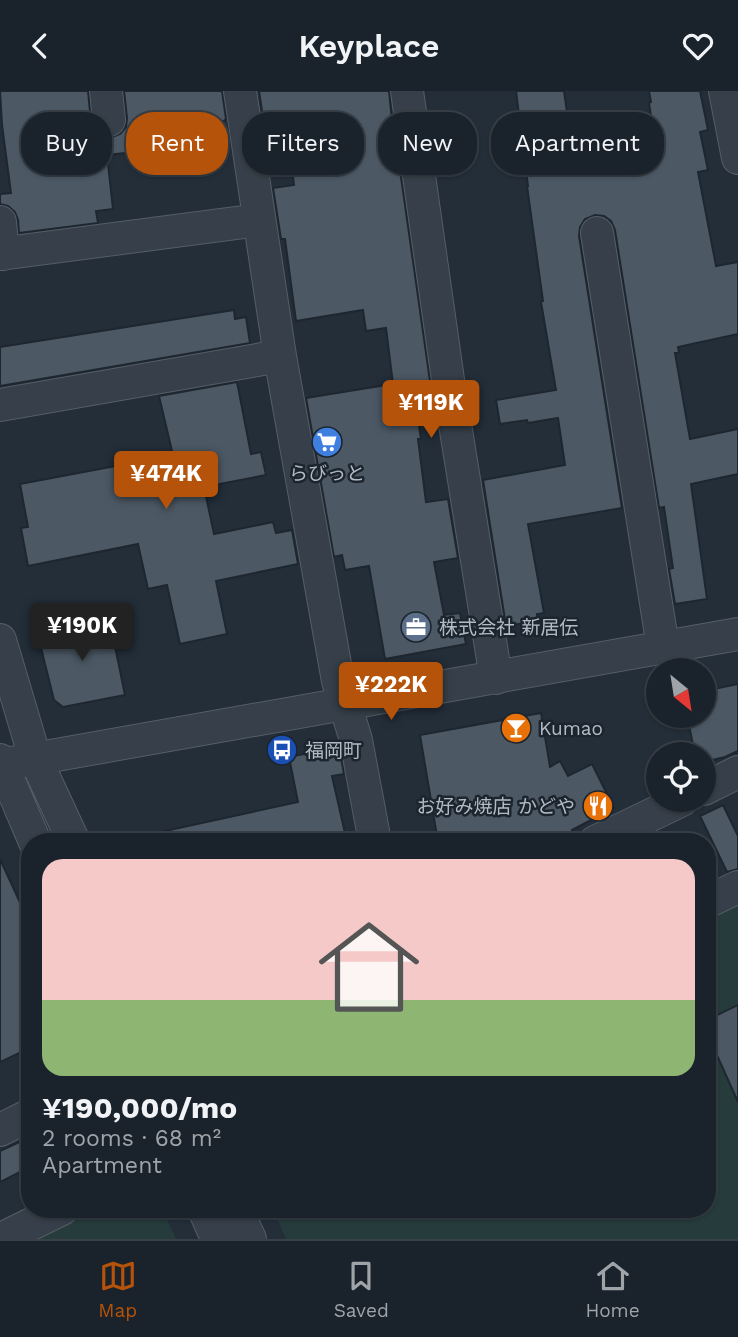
<!DOCTYPE html>
<html lang="en">
<head>
<meta charset="utf-8">
<style>
	body { margin:0; font-family:"Work Sans","Noto Sans JP",sans-serif; background:#232a33; color:#f1f3f6; height:100vh; display:flex; flex-direction:column; font-size:26px; white-space:nowrap }
	* { box-sizing:border-box; margin:0 }
	p { font-size:23px; color:#9fa4a9 }
	.icon { flex:none; width:38px; height:38px; fill:none; stroke:currentColor; stroke-width:2; stroke-linecap:round; stroke-linejoin:round }
	.map { position:relative; flex:1; overflow:hidden }
	.panel { position:absolute; left:21px; top:742px; width:695px; height:385px; display:flex; flex-direction:column; background:#1a222b; border-radius:28px; box-shadow:0 2px 5px #0004,0 0 0 2px #383f47 }
	.panel>* { flex:none }
	.banner { position:absolute; left:21px; top:21px; width:696px; height:63px; display:flex; gap:14px }
	.needle { width:46px; rotate:150deg }
	.controls { position:absolute; left:646px; top:567px; display:grid; gap:14px }
	.controls a { display:grid; place-items:center; width:70px; height:70px; border-radius:50%; background:#1a222b; box-shadow:0 2px 5px #0004,0 0 0 2px #383f47; font-size:35px }
	.price { position:absolute; translate:-50% -60px; padding:0 16px; border-radius:7px; background:#b45309; color:#fff; font-size:23px; line-height:46px; filter:drop-shadow(0 2px 4px #0008) }
	.price::after { content:''; position:absolute; left:50%; top:42px; width:21px; height:16px; margin-left:-10px; background:inherit; clip-path:polygon(0 0,100% 0,50% 100%) }
	.price.active { background:#222; color:#fff }
	ul { padding:0; list-style:none }
	li { display:grid; align-content:center; gap:14px; height:371px; padding:0 21px }
	li span { display:grid; place-items:center; height:217px; border-radius:21px; color:#555 }
	li>.icon { margin-inline-start:auto }
	span .icon { width:126px; height:126px; fill:#fffc; stroke-width:1 }
	li b { font-size:30px }
	.pill { padding:0 24px; border-radius:28px; background:#1a222b; box-shadow:0 2px 5px #0004,0 0 0 2px #383f47; font-size:24px; line-height:63px }
	.pill.active { background:#b45309; color:#fff }
	header { display:flex; justify-content:space-between; align-items:center; height:91px; padding:0 21px; background:#1a222b; font-size:32px; font-weight:600 }
	.menu { display:flex; justify-content:space-around; align-items:center; height:98px; border-top:2px solid #383f47; background:#1a222b; font-size:19px; color:#9fa4a9 }
	.menu a { display:grid; justify-items:center; gap:4px }
	.menu .active { color:#b45309 }
	.map>svg:first-child { display:block }
	.green { fill:#263b3b }
	.building { fill:#4c5965; stroke:#1e2730; stroke-width:2 }
	.lines { fill:none; stroke-linecap:round; stroke-linejoin:round }
	.minor-casing { stroke:#555e67; stroke-width:34 }
	.minor { stroke:#37404a; stroke-width:32 }
	.labels { text-anchor:middle; stroke-width:5; stroke-linejoin:round; paint-order:stroke }
	.poi-label { font-size:19px; fill:#b2bbc5; stroke:#1c252e; text-anchor:start }
</style>
</head>
<body>
<header><svg class="icon" aria-label="back" viewBox="0 0 24 24"><path d="M15 5l-7 7 7 7"/></svg>Keyplace<svg class="icon" aria-label="heart" viewBox="0 0 24 24"><path d="M12 20l-8-8c-3-5 5-10 8-4 3-6 11-1 8 4z"/></svg></header>
<div class="map">
<svg width="738" height="1148" viewBox="0 0 738 1148">
	<rect width="100%" height="100%" fill="#232e39"/>
	<path class="green" d="M738 807V1148H286L273 1118H707V822Z
		M87 1118H162L176 1148H27Z"/>
	<path class="building" d="M0 0H88L91 31 94 39 101 45 110 47 120 43 126 36 127 27 124 0H222L226 28 209 42 211 53 107 64 113 118 96 120 98 132 19 142 18 129 15 121 8 115 0 113V103L11 102 2 34Z
		M259 0H389L397 80 400 79 432 304 415 307 421 348H418L426 411 448 408 458 467 434 471 444 524 460 522 466 553 385 568 369 475 345 479 342 464 334 466 306 307 393 293 386 237 366 240 363 219 296 230 285 148H281L273 97 294 94 286 37 265 40Z
		M516 0H564L569 36 651 25 649 12 651 11 649 0H700L708 39 700 41 708 79 698 81 716 175 738 171V243L678 256 679 262H675L690 348 738 338V383L691 393 707 508 675 513 669 478 673 477 664 416 659 417 615 139 611 130 604 125 595 124 585 128 580 136 579 145 622 417 528 433 544 522 537 523V530L506 535 483 389 565 374 558 327 528 332 527 329 500 333 496 309 556 299 541 211 543 210 527 95H528Z
		M234 219 235 228 246 226 250 252 0 295V256Z
		M237 291 251 363 261 361 266 384 204 396 214 443 273 431 276 442 292 439 298 473 216 490 227 543 180 553 167 494 148 498 138 453 28 475 21 437 28 436 20 393 116 375V371L172 360 159 305Z
		M109 526 125 604 63 616 54 609 37 541Z
		M738 593V660L725 666 704 671V663H695L687 625H704V600Z
		M541 622 550 676 560 670 568 685 592 673 614 717 572 739 574 743 559 751H438L420 644Z
		M339 656 344 683 332 685 347 751H166L165 740 298 711 289 666Z
		M723 714 738 745V778L727 781 700 725Z
		M0 768 30 833V957L0 971Z
		M738 914V1011L707 942V929Z
		M30 1046V1076L0 1091V1060Z"/>
	<g class="lines">
		<g class="minor-casing">
			<path id="minor" d="M106 0 109 29
				M240 0 280 265 338 590 356 649 375 751
				M407 0 449 296 496 587
				M725 0 738 67
				M0 131 3 163
				M597 142 663 556
				M0 163 259 129
				M0 314 280 265
				M0 549 35 667 74 751
				M0 669 35 751
				M0 674 738 543
				M704 698 738 681
				M595 751 682 709
				M707 811 738 796
				M0 1039 30 1024
				M204 1118 217 1148
				M236 1118 250 1148
				M1 1148 62 1118"/>
		</g>
		<use href="#minor" class="minor"/>
	</g>
	<defs>
		<g id="supermarket-disc" transform="scale(1.575)"><circle r="9.5" fill="#3f7fe0" stroke="#1c252e"/><path d="M-6-5.5h2.5l.6 2H6L4.5 2H-2.5L-4.4-4H-6ZM-1.5 3.2a1.3 1.3 0 1 0 .1 0ZM3 3.2a1.3 1.3 0 1 0 .1 0Z" fill="#fff"/></g>
		<g id="office-disc" transform="scale(1.575)"><circle r="9.5" fill="#5c6f8a" stroke="#1c252e"/><path d="M-6-3h4V-5.5h4V-3h4V5H-6ZM-1-4.5V-3h2v-1.5ZM-6 0V1H6V0Z" fill="#fff"/></g>
		<g id="bar-disc" transform="scale(1.575)"><circle r="9.5" fill="#e8710a" stroke="#1c252e"/><path d="M-6-5H6L.8 .8V4.5H3.5V6h-7V4.5H-.8V.8Z" fill="#fff"/></g>
		<g id="bus-disc" transform="scale(1.575)"><circle r="9.5" fill="#1a4fb4" stroke="#1c252e"/><path d="M-5-6H5V4H4V6H2V4H-2V6H-4V4H-5ZM-3.5-4V0h7V-4ZM-3.5 1.2v1.5H-2V1.2ZM2 1.2v1.5H3.5V1.2Z" fill="#fff"/></g>
		<g id="restaurant-disc" transform="scale(1.575)"><circle r="9.5" fill="#e8710a" stroke="#1c252e"/><path d="M-5-6h1v4h1v-4h1v4h1v-4h1v5L-1.5 .5V6h-2V.5L-5-1ZM5-6V6H3V1.5H1.5Q1.5-4 5-6Z" fill="#fff"/></g>
	</defs>
	<g fill-rule="evenodd">
		<use href="#supermarket-disc" x="327" y="351"/>
		<use href="#office-disc" x="416" y="536"/>
		<use href="#bar-disc" x="516" y="637"/>
		<use href="#bus-disc" x="282" y="659"/>
		<use href="#restaurant-disc" x="598" y="715"/>
	</g>
	<g class="labels">
		<g class="poi-label">
			<text x="327" y="389" text-anchor="middle">らびっと</text>
			<text x="439" y="543">株式会社 新居伝</text>
			<text x="539" y="644">Kumao</text>
			<text x="305" y="666">福岡町</text>
			<text x="575" y="722" text-anchor="end">お好み焼店 かどや</text>
		</g>
	</g>
</svg>
<div class="controls">
<a><svg class="needle" viewBox="-14 -14 28 28"><path d="M0-13l5 13h-10z" fill="#e53935"/><path d="M0 13l5-13h-10z" fill="#9fa4a9"/></svg></a>
<a><svg class="icon" aria-label="locate" viewBox="0 0 24 24"><circle cx="12" cy="12" r="6"/><path d="M12 2v4M12 18v4M2 12h4M18 12h4"/></svg></a>
</div>
<b class="price" style="left:431px;top:349px">¥119K</b>
<b class="price" style="left:166px;top:420px">¥474K</b>
<b class="price active" style="left:82px;top:572px">¥190K</b>
<b class="price" style="left:391px;top:631px">¥222K</b>
<div class="banner">
<a class="pill">Buy</a>
<a class="pill active">Rent</a>
<a class="pill">Filters</a>
<a class="pill">New</a>
<a class="pill">Apartment</a>
</div>
<section class="panel">
<ul>
<li><span style="background:linear-gradient(#f6c9c9 65%,#8fb573 0)"><svg class="icon" aria-label="home" viewBox="0 0 24 24"><path d="M3 11l9-7 9 7M6 9v11h12V9"/></svg></span><div><b>¥190,000/mo</b><p>2 rooms · 68 m²</p><p>Apartment</p></div></li>
</ul>
</section>
</div>
<nav class="menu">
<a class="active"><svg class="icon" aria-label="map" viewBox="0 0 24 24"><path d="M3 6l6-2 6 2 6-2v14l-6 2-6-2-6 2zM9 4v14M15 6v14"/></svg>Map</a>
<a><svg class="icon" aria-label="saved" viewBox="0 0 24 24"><path d="M7 4h10v16l-5-4-5 4z"/></svg>Saved</a>
<a><svg class="icon" aria-label="home" viewBox="0 0 24 24"><path d="M3 11l9-7 9 7M6 9v11h12V9"/></svg>Home</a>
</nav>
</body>
</html>
